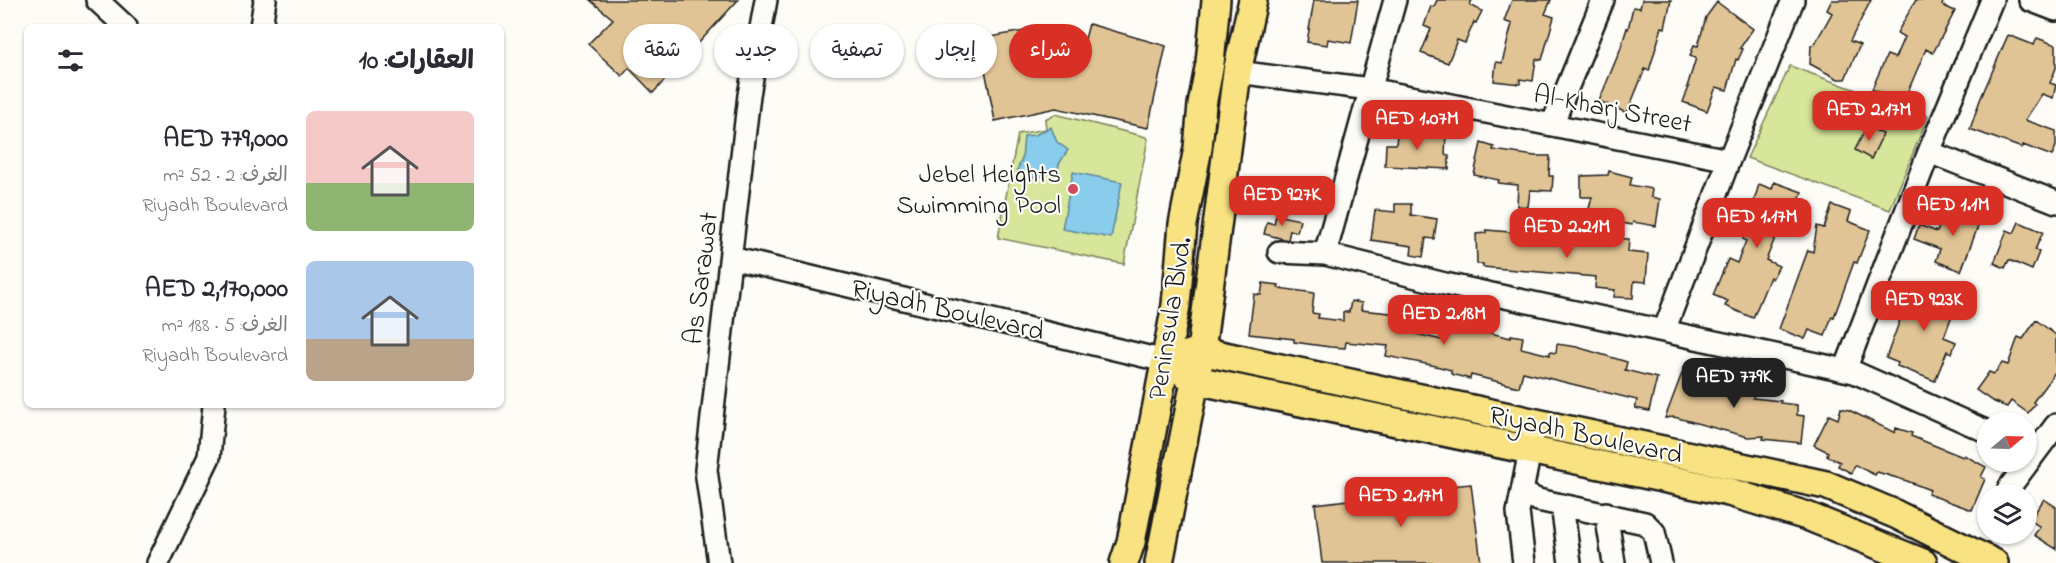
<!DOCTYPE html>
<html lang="ar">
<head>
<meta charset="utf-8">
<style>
	body { margin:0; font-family:"Indie Flower","Playpen Sans Arabic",sans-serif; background:#f2f2f3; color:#2b2b33; direction:rtl; height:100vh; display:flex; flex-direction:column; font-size:22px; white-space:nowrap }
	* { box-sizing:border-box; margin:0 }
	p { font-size:20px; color:#7c7c81 }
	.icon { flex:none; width:33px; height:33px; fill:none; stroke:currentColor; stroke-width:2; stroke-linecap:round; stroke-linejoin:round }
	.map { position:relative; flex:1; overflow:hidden; direction:ltr }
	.side { position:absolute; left:24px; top:24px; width:480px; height:384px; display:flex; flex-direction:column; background:#fff; border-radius:9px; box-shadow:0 2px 4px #0004; direction:rtl }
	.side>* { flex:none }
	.hud { position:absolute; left:522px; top:24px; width:570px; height:54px; direction:rtl; display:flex; gap:12px }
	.needle { width:39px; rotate:71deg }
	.buttons { position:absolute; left:1977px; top:412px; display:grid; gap:12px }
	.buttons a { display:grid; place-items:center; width:60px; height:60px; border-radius:50%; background:#fff; box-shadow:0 2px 4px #0004; font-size:30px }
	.price { position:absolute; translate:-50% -51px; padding:0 14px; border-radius:12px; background:#d93025; color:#fff; font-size:20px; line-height:39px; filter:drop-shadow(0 2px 3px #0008) }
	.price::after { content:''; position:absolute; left:50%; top:36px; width:18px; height:14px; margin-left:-9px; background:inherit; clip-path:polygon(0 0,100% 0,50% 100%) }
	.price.active { background:#222; color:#fff }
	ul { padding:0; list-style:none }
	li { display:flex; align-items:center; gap:18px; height:150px; padding:0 30px }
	li span { display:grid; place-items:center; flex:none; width:168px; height:120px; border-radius:9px; color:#555 }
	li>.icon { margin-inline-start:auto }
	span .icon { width:72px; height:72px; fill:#fffc; stroke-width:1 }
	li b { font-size:26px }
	h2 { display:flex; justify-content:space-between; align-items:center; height:72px; padding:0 30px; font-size:26px }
	.pill { padding:0 21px; border-radius:27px; background:#fff; box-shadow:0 2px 4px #0004; font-size:21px; line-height:54px }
	.pill.active { background:#d93025; color:#fff }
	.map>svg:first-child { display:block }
	.green { fill:#d7e69a; stroke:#7a815b; stroke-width:1.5 }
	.water { fill:#89cceb; stroke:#5d8698; stroke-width:1.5 }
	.building { fill:#e1c495; stroke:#1c1c1c; stroke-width:1.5 }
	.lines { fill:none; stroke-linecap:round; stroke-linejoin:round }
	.minor-casing { stroke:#1c1c1c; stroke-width:26 }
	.major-casing { stroke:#1c1c1c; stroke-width:32 }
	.minor { stroke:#fdfcf7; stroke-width:21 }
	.major { stroke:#f8e281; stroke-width:27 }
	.poi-dot { fill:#d1495b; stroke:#fdfcf7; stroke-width:2 }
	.labels { text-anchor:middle; stroke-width:4.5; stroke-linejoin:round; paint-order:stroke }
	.street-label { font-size:27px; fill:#1c1c1c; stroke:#fdfcf7 }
	.poi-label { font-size:27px; fill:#1c1c1c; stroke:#fdfcf7; text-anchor:end }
</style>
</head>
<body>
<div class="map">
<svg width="2056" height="563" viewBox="0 0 2056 563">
	<rect width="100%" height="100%" fill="#fdfcf7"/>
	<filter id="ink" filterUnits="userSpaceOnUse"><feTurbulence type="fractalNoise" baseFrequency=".0167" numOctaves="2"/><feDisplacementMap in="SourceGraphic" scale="12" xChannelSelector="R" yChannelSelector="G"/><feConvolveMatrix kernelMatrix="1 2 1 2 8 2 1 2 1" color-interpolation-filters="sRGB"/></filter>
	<g filter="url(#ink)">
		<path class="green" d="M1790 66 1928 116 1890 210 1747 158Z
			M1055 114 1146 137 1148 139 1124 264 998 238 1018 134 1046 129 1045 119Z"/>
		<path class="water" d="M1051 127 1057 142 1068 150 1059 164 1058 171 1048 173 1037 179 1027 174 1017 170 1022 159 1024 136 1035 135Z
			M1073 172 1122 182 1111 238 1062 229Z"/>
		<path class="building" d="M590 0H738L653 93 629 68 622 76 588 44 613 19Z
			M1314 0H1358L1351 43 1328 39 1327 45 1307 42Z
			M1437 0H1472L1470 5 1482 11 1476 23 1474 22 1465 43 1457 40 1448 63 1421 53 1431 29 1424 26 1431 6 1434 7Z
			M1512 0H1551L1545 14 1554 17 1542 60 1536 59 1533 81 1520 79V84L1494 81 1496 62 1502 63 1512 24 1504 21Z
			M1642 0H1671L1665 28 1662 27 1649 71 1645 69 1627 113 1599 101 1620 50 1627 28 1628 29 1633 7 1640 8Z
			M1832 0H1871L1850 41 1860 45 1845 79H1838L1810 64 1811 45H1814L1832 13 1827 10Z
			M1916 0H1944L1942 5 1955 11 1933 53 1926 49 1903 103 1872 89 1887 55 1895 58 1904 37 1897 33Z
			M1717 2 1753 29 1740 48 1743 49 1738 60 1736 59 1727 90 1716 87 1707 111 1683 102 1689 87H1687L1696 58 1690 56 1694 45 1698 46 1706 17Z
			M1089 24 1166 46 1148 128 1056 108 995 121 979 39 1041 28 1050 50H1082Z
			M2008 35 2034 45 2037 38 2056 45V68L2050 83 2056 85 2053 98 2042 94 2025 120 2056 131V146L2052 156 2023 145 2022 148 1970 129 1980 100Z
			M1398 126 1413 129 1412 133 1446 134 1445 155 1449 156V169L1385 166 1386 144H1396Z
			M1867 126 1883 134 1871 159 1855 150Z
			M1481 143 1494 147 1493 150 1535 156H1550L1549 176H1553L1552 191 1530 190 1528 207 1517 206 1518 185 1498 183 1499 180 1474 175Z
			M1609 171 1632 177 1630 185 1652 189 1651 197 1660 199 1656 226 1633 222 1632 225 1587 217 1592 197H1581V176L1608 175Z
			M1774 182 1802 192 1788 229 1780 226 1766 260 1779 266 1772 279 1770 277 1753 318 1725 306 1728 301 1713 295 1728 259 1737 263 1746 241 1743 239 1759 184 1772 189Z
			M1395 204H1411V215L1437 219 1434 239 1426 238 1423 257 1411 255 1412 246 1371 240 1375 210 1395 212Z
			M1832 205 1851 212 1848 221 1870 230 1857 263 1854 262 1834 317 1832 316 1825 336 1809 330 1805 339 1779 329 1808 250 1813 252 1817 226 1824 228Z
			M1957 206 1972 211 1973 207 1984 211 1961 271 1936 261 1940 249 1914 239 1919 225 1937 232 1941 221 1950 224Z
			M1276 215 1300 220 1297 232 1290 230 1288 240 1264 234 1267 222 1274 224Z
			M2019 222 2043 232 2035 250 2039 252 2032 270 2009 260 2005 268 1994 263 2007 230 2014 233Z
			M1486 230 1522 233 1521 239 1554 242V237L1629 239 1628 252 1648 254 1646 282 1634 281 1633 298 1614 297 1615 290 1595 288 1596 277 1483 267V264H1477L1476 234 1486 233Z
			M1263 283 1279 285 1278 288 1314 293 1312 313 1319 314 1318 318 1343 321V312H1349L1351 301 1362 303 1361 310 1420 316 1416 334 1442 340 1444 331 1449 332 1451 321 1466 325 1465 327 1511 338V335L1523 337 1521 348 1550 355V352L1556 353 1557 344 1577 347 1627 362 1625 370 1657 378 1649 411 1635 408 1637 400 1523 372 1519 387 1471 375 1470 379 1451 374V370L1436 366 1386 356 1388 346 1346 342 1345 348 1330 347 1294 342V339L1249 334 1254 294 1261 295Z
			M1929 283 1956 294 1950 314 1952 315 1944 337 1956 342 1952 353 1947 351 1935 381 1897 366 1898 363 1886 358 1912 287 1926 292Z
			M2036 320 2056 335V371L2033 402 2035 404 2028 413 2011 401 2007 407 1992 401 1976 390 1989 372 1994 374 2002 363 2008 365 2018 337 2023 339Z
			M1684 368 1701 374 1720 376V380L1755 389 1753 398 1781 401 1780 403 1797 405V415L1804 416 1801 443 1763 439 1764 436 1748 437 1674 417 1665 418Z
			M1841 408 1849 410 1895 433 1896 428 1912 433 1911 436 1963 457 1964 455 1986 467 1981 477 1985 479 1972 510 1928 494 1930 490 1907 481 1877 472 1875 475 1855 465 1851 473 1838 466 1840 462 1827 456 1828 452 1814 445 1829 415 1838 419Z
			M1471 484 1481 563H1322L1315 504 1398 494 1397 491Z
			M2044 499 2056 507V549L2034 535 2040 527 2030 520Z"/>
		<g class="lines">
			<g class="minor-casing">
				<path id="minor" d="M97 0 126 27
					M2030 0 2056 10
					M261 27 265 0
					M1237 72 1370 89 1729 160
					M1552 125 1603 0
					M1929 152 2056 202
					M1279 252 1325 254 1445 284 1854 372 1988 432
					M1325 254 1395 0
					M731 258 1165 361
					M1664 331 1729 160 1793 0
					M1845 370 1929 152 1992 0
					M2009 488 2056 425
					M1523 490 1527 495 1538 500 1645 523 1654 532 1661 563
					M1562 505 1570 563
					M1606 513 1614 563
					M158 563 209 457 214 405
					M719 563 706 470 749 95 766 0
					M1524 563 1518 512 1533 435"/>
			</g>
			<g class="major-casing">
				<path id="major" d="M1124 563 1131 542 1176 305 1183 224 1198 148 1202 105 1210 63 1216 0
					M1159 563 1201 351 1237 72 1253 0
					M1923 563 1807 516 1729 492 1196 380 1165 361 1201 351 1826 485 1895 514 1994 563"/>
			</g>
			<use href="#minor" class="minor"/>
			<use href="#major" class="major"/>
		</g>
	</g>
	<circle class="poi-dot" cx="1073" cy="189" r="6"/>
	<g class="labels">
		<g class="street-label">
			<text transform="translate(1613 108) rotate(11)" y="9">Al-Kharj Street</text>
			<text transform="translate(700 278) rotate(-83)" y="9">As Sarawat</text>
			<text transform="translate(948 309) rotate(13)" y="9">Riyadh Boulevard</text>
			<text transform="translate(1169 318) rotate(-81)" y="9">Peninsula Blvd.</text>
			<text transform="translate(1586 434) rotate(12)" y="9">Riyadh Boulevard</text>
		</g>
		<g class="poi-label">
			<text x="1061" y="182">Jebel Heights<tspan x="1061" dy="31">Swimming Pool</tspan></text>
		</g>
	</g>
</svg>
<div class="buttons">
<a><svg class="needle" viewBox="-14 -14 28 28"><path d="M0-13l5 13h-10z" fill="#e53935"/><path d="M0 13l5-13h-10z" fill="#7c7c81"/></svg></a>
<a><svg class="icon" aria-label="layers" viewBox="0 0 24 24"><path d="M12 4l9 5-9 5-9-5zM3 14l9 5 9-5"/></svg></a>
</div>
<b class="price" style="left:1869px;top:142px">AED 2.17M</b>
<b class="price" style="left:1417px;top:151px">AED 1.07M</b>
<b class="price" style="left:1282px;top:227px">AED 927K</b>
<b class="price" style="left:1953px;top:237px">AED 1.1M</b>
<b class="price" style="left:1757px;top:249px">AED 1.17M</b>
<b class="price" style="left:1567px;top:259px">AED 2.21M</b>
<b class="price" style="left:1924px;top:332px">AED 923K</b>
<b class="price" style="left:1444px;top:346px">AED 2.18M</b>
<b class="price active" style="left:1734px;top:409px">AED 779K</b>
<b class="price" style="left:1401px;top:528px">AED 2.17M</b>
<div class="hud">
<a class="pill active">شراء</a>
<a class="pill">إيجار</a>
<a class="pill">تصفية</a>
<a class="pill">جديد</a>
<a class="pill">شقة</a>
</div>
<section class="side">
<h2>العقارات: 10<svg class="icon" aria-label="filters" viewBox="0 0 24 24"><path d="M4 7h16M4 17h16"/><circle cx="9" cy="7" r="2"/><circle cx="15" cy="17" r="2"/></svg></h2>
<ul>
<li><span style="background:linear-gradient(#f6c9c9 60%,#8fb573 0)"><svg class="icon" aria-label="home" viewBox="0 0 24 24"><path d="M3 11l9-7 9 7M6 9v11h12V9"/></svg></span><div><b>AED 779,000</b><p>الغرف: 2 · 52 m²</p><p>Riyadh Boulevard</p></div></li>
<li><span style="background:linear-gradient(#a9c7e8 65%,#b9a48a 0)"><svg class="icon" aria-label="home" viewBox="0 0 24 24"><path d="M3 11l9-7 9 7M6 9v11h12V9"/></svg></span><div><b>AED 2,170,000</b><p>الغرف: 5 · 188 m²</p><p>Riyadh Boulevard</p></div></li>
</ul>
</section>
</div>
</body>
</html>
